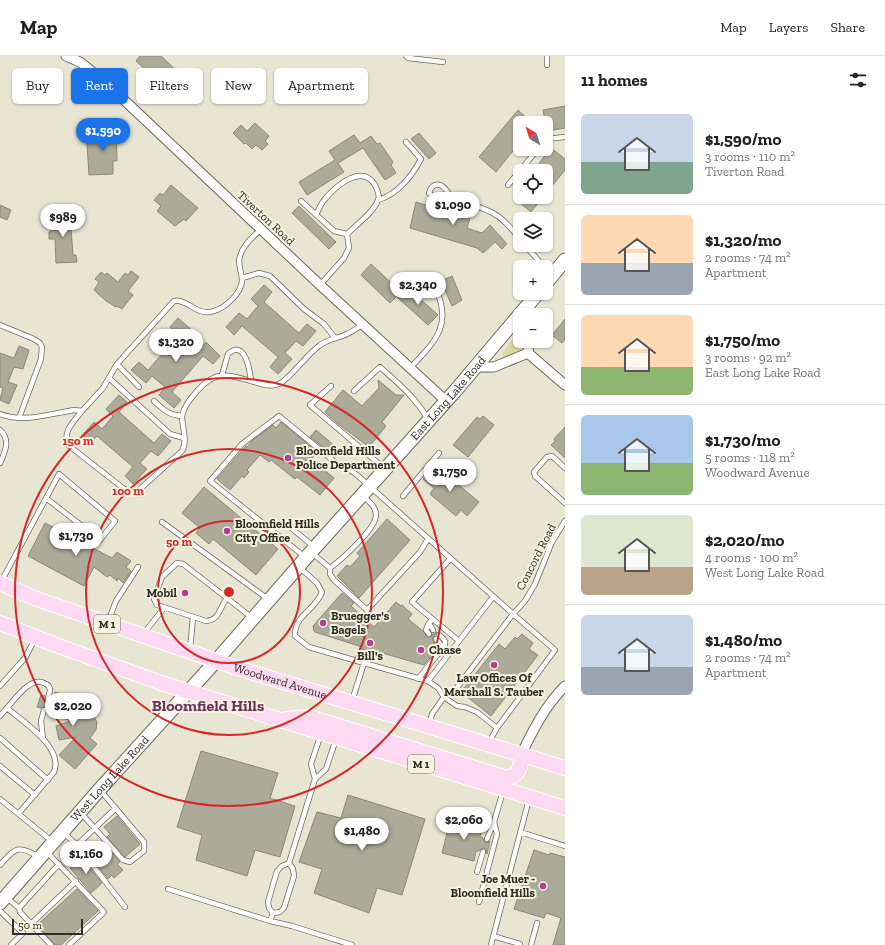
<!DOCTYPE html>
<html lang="en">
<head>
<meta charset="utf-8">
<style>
	body { margin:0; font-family:"Zilla Slab",serif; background:#f6f6f6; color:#202124; height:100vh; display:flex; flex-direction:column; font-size:15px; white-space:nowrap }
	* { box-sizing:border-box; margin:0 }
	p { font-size:13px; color:#757577 }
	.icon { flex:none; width:22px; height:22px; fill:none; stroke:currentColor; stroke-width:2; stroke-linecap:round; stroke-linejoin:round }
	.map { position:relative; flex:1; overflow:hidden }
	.drawer { display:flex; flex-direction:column; background:#fff; width:320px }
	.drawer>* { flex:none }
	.banner { position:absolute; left:12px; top:12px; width:380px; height:36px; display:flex; gap:8px }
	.needle { width:26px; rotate:322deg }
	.buttons { position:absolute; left:513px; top:60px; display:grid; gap:8px }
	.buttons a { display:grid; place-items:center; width:40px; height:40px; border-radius:6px; background:#fff; box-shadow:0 1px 3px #0004; font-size:20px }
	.scale { position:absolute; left:12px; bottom:10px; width:71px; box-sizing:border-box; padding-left:4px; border:2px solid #2e2d26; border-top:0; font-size:11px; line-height:14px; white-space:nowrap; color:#2e2d26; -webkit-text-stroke:3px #f5f3e0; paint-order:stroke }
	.price { position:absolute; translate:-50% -34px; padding:0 9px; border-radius:14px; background:#fff; color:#222; font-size:13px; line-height:26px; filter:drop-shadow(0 1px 2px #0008) }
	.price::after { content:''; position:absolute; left:50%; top:24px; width:12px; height:9px; margin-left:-6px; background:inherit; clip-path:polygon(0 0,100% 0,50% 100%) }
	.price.on { background:#1a73e8; color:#fff }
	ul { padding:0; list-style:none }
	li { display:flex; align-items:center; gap:12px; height:100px; padding:0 16px }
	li+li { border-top:1px solid #e0e0e0 }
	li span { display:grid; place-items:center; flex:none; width:112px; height:80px; border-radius:6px; color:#555 }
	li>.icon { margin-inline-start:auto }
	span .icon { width:48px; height:48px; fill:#fffc; stroke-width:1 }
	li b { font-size:17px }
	h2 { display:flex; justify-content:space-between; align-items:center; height:48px; padding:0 16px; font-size:17px }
	.pill { padding:0 14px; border-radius:6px; background:#fff; box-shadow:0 1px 3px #0004; font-size:14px; line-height:36px }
	.pill.on { background:#1a73e8; color:#fff }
	header { display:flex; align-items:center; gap:24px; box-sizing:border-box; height:56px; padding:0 20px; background:#fff; border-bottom:1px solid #e0e0e0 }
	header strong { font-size:19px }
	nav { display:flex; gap:22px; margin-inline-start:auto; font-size:14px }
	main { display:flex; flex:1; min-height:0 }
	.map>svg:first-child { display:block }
	.green { fill:#ded7a4 }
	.building { fill:#acaa98; stroke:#8a8877 }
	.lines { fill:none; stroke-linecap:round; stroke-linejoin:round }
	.service-casing { stroke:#6c6a5a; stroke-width:6 }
	.minor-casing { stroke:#6c6a5a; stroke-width:11 }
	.secondary-casing { stroke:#6c6a5a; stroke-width:15 }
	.primary-casing { stroke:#fff; stroke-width:16 }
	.service { stroke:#fff; stroke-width:4.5 }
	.minor { stroke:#fff; stroke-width:9 }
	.secondary { stroke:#fff; stroke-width:13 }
	.primary { stroke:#fed9f2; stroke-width:14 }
	.ring { fill:none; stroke:#d62828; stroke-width:2 }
	.poi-dot { fill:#b43e96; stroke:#f5f3e0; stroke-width:1.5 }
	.labels { text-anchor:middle; stroke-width:4; stroke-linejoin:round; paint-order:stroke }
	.shield { fill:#f5f3e0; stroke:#6a685e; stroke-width:1 }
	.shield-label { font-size:11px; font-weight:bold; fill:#2e2d26 }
	.street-label { font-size:12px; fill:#2e2d26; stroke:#f5f3e0 }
	.poi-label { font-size:12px; font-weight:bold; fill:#2e2d26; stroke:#f5f3e0; text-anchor:start }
	.district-label { font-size:16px; font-weight:bold; fill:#6b305a; stroke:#f5f3e0 }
	.centre { fill:#d62828; stroke:#f5f3e0; stroke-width:2 }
	.ring-label { font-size:12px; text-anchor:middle; font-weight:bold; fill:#d62828; stroke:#f5f3e0; stroke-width:4; stroke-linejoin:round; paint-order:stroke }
</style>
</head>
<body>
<header>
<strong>Map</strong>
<nav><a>Map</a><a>Layers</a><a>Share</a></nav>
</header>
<main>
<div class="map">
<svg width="565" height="889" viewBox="0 0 565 889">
	<rect width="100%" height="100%" fill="#e8e5d3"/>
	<path class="green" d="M520 274V285H525L523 295 506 302 502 300V297Z"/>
	<path class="building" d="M140 0H161L181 19 174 27 171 24 164 31 136 5Z
		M565 50V72L547 75 543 54Z
		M518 54 532 67H520V86L496 116 479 101Z
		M255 67 269 80 265 85 268 88 262 94 256 89 252 93 246 87 244 88 233 77 241 69 247 75Z
		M116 69 117 105H113V118L89 119 87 88 91 87 90 80H101L100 70Z
		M419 77 436 97 429 103 411 83Z
		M354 79 360 87 371 80 377 88 380 87 393 106 391 109 396 117 385 124 363 92 338 107 344 116 307 139 299 126 335 104 329 95Z
		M551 92 565 103V114L546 137V115H533Z
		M171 129 198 152 186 165 184 163 175 170 157 155 161 150 154 144 160 137 163 139Z
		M513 141H543L531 156Z
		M416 146 439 153 441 146 472 155 467 172 482 177 490 169 507 188 502 193 495 186 483 197 477 192 410 172Z
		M0 149 11 154 7 164 0 161Z
		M299 150 336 186 329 193 292 157Z
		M68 155V159H70L73 199H76L77 206 56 207 55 183H49V176H51L50 170H52L51 160 58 159V156Z
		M371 208 401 236 390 247 361 219Z
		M131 215 139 221 128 235 133 239 122 253 117 250 116 251 106 245 94 234 99 226 95 223 101 216 105 219 107 217 118 226 125 217 128 219Z
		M452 220 462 244 452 250 441 225Z
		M264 229 272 236 264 246 299 277 307 268 316 275 303 290 296 285 285 297 292 303 278 318 270 311 278 301 242 270 234 279 226 271 239 257 247 263 258 250 251 243Z
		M407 231 438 259 428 269 397 241Z
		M178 262 193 275 187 282 200 293 206 286 220 300 213 308 203 300 172 336 181 344 174 352 159 339 165 331 152 320 146 327 131 314 139 306 148 314 179 279 170 271Z
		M565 263V283L562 287 552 279Z
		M19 290 29 294 23 313 14 311 8 326 17 329 9 348 0 344 3 332 0 331V297L14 302Z
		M378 324 396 339H404L382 366 386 370 369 391 337 367 325 356 343 334 362 350 379 332Z
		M119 339 127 346 119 356 154 387 162 378 171 385 158 400 151 395 140 407 147 413 133 428 125 420 133 411 97 380 89 389 81 381 94 366 102 373 113 360 106 353Z
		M483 360 494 369 468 401 453 389 477 361 480 363Z
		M281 366 317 396 311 403 334 422 320 439 297 421 295 423 271 404 269 406 260 399 247 414 249 416 244 422 242 420 230 434 217 423 245 391 246 390 247 391 252 385 273 369 276 372Z
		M565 371V402L551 389 555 385 554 383Z
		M316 374 337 392 332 398 310 381Z
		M436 410 479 446 467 460 461 454 456 460 430 438 434 432 423 423Z
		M204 431 278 493 256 519 213 483 209 488 196 477 200 472 182 457Z
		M387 463 410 484 359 542 337 520 347 509 350 511 360 500 357 497Z
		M45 467 112 502 117 496 131 505 126 511 131 515 123 527 118 522 117 525 110 519 107 521 94 511 84 530 28 500Z
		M342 537 354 547 351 550 374 571 396 546 401 550 402 549 412 558 408 563 423 575 427 581H431L433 578 437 576 432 583 437 590V593L424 609 375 595V598L361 593 362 591 315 576 314 575 313 570Z
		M522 578 533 587 529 593 538 599 491 660 461 636 499 588 505 593 515 581 517 583Z
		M55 636 87 647 84 657 94 661 97 666 96 674 90 682 97 688 75 713 59 699 76 681 59 684 56 670 71 665 48 656 45 651 41 652 37 651 41 639 45 640V645L49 646 53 643Z
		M201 695 278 717 270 742 295 750 280 801 255 794 247 820 196 804 202 779 177 771Z
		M348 739 425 763 402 839 377 832 369 857 314 837 322 813 299 806 317 756 341 762Z
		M117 760 140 788 125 801 107 781 110 778 104 771Z
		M460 764 473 768 472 771 482 774 480 781 483 782 484 785 486 787 490 785 487 798 486 794 484 792 481 793 479 795H476L474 805 442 797 450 765 459 768Z
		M101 785 120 806 117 808 123 814 114 822 112 819 108 823 88 797Z
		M534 794 549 799 550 797 565 801V889H553L561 862 546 857 544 862 514 853Z
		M79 800 81 802H82L102 827 91 837 70 812Z
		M77 833 98 855 61 889H55L37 869Z"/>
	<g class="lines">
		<g class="service-casing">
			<path id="service" d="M406 0 408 2 443 6
				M547 9V0
				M546 83 565 81
				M508 129 538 93
				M452 143C448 137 443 126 435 129 431 131 430 133 429 137 435 144 444 141 452 143 465 145 479 151 491 156 503 162 511 172 520 183
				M378 144C397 139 412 120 421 103L406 86
				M301 145 334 175 347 178
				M316 159C319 153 321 147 325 143 336 130 362 107 375 129 377 133 380 140 378 144 375 155 356 169 347 178L349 192 344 202 320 229
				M525 189 544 211
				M242 222 259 217 270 220 304 253 324 268 335 282
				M0 269 34 283 40 287 42 291 41 303 19 362
				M117 308 174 245C187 242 197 261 214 255 225 252 242 237 242 224 242 216 237 209 240 200 243 189 253 181 260 174
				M410 312C436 285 454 268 434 229
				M222 319 228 298C245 282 250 315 251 325
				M109 322 170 378 184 382
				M331 330 310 349 384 412
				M354 335 380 311C399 328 414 340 428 363
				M154 345C164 354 168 359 182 360 184 350 191 342 197 335 218 311 232 320 258 327 265 329 272 331 279 328 292 321 306 299 319 290 329 282 337 283 347 278 352 276 357 272 362 269
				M82 355C74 365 62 376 68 389L123 432C129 436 134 438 140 433L182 395C188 385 182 371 182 360
				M0 358C24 367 50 358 74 354L82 355 103 332 117 308 139 331
				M0 374C11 384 5 396 0 407
				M565 412 552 400 547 401 534 416 535 420 565 447
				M403 440 439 397
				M162 466 268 543
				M289 470 314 491
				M312 497 330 512V518L334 524 367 554 420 496 428 483
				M305 501 210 425 242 388 279 360 341 411 350 414 357 419 513 558 525 545 535 528 552 486 565 465
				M450 503 412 546 459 585
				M299 511 317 527 322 536C316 554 294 559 295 580L309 591 364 607 352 645
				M330 512C341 504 376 473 376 459 376 450 368 445 362 439
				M1 526 59 418 115 465 100 484 46 442
				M227 542 183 508 177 507 162 521 154 543 157 549 206 565C220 564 219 552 227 542L251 561
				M431 565 429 567 433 574
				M108 566 116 545 138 511
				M429 567 427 571 426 574 429 578
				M144 577 164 552
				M436 583 441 589V594
				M190 594 193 561
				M364 607 428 625 438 632 444 641 432 658 429 670
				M418 623 445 589C446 584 443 582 439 579
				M428 625 493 541
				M0 630 25 602 35 583
				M7 652C15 643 32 618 46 628 52 631 50 636 48 642
				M0 660 7 652C23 666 64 691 54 716L19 757
				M0 682 48 724
				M43 683 41 665 44 654
				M489 686 497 672 555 594 513 558 455 634 444 641 457 650 465 651 477 656 497 672
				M0 710 35 739
				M315 723 311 708 321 678
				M0 743 53 786
				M81 757 123 804 130 806 144 795V786L101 735
				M520 776 565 790
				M64 777 77 789 116 752
				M487 783 494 766
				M77 789 125 851
				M47 796 104 856 69 889
				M0 809C15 792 18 788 39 801
				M477 816 483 796
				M168 833 270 865
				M7 842 19 852 20 856 51 889
				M479 846 497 778 494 766 503 735
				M19 852 59 808
				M0 855 23 877 11 889
				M273 857 280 856 284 852 294 820 293 813 289 807 315 723 326 713 336 683
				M273 857 270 865 292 870 352 889
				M273 857 269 852 268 846 277 815 282 810 289 807
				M31 868 76 825
				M493 880 520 888 519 889
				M491 889 529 743
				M531 889 537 867"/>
		</g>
		<g class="minor-casing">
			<path id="minor" d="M66 0 80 6 105 26 320 229 446 345
				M528 297 565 329
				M528 297 529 285
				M476 311H494L528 297
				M521 699C533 674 545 650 565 630"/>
		</g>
		<g class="secondary-casing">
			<g id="secondary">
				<path d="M546 227 565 204"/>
				<path id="s1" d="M0 847 100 733 216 605 311 496 456 334 538 237"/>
			</g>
		</g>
		<g class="primary-casing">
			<g id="primary">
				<path id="s2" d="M0 527 34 542 237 612 565 712"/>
				<path d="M0 567 53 588 164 628 565 752"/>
				<path d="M286 663 309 661 504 721C518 723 522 710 521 699"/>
			</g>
		</g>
		<use href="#service" class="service"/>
		<use href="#minor" class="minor"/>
		<use href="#secondary" class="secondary"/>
		<use href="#primary" class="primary"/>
	</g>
	<g class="ring">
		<circle cx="229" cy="536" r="71"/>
		<circle cx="229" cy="536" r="143"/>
		<circle cx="229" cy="536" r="214"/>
	</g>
	<g class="poi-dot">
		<circle cx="288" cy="402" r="4"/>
		<circle cx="227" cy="475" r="4"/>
		<circle cx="185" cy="537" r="4"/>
		<circle cx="323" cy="567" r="4"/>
		<circle cx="370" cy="587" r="4"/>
		<circle cx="421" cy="594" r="4"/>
		<circle cx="494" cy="609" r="4"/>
		<circle cx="543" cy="830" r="4"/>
	</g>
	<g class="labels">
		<g class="shield">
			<rect x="94" y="559" width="26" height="18" rx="3"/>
			<rect x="408" y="699" width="26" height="18" rx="3"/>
		</g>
		<g class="shield-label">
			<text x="107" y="572">M 1</text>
			<text x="421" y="712">M 1</text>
		</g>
		<g class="street-label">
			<text transform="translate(266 162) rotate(43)" y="4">Tiverton Road</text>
			<text dy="4" stroke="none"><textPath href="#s1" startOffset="675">East Long Lake Road</textPath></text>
			<text transform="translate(536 501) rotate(-63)" y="4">Concord Road</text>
			<text dy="4" stroke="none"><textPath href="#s2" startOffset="297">Woodward Avenue</textPath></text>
			<text dy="4" stroke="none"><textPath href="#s1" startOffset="166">West Long Lake Road</textPath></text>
		</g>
		<g class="poi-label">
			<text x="296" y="399">Bloomfield Hills<tspan x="296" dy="14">Police Department</tspan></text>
			<text x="235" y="472">Bloomfield Hills<tspan x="235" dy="14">City Office</tspan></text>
			<text x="177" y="541" text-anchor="end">Mobil</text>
			<text x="331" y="564">Bruegger's<tspan x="331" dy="14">Bagels</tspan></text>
			<text x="429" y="598">Chase</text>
			<text x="370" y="604" text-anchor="middle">Bill's</text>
			<text x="494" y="626" text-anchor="middle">Law Offices Of<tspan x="494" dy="14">Marshall S. Tauber</tspan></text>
			<text x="535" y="827" text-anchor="end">Joe Muer -<tspan x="535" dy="14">Bloomfield Hills</tspan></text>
		</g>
		<g class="district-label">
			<text x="208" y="655">Bloomfield Hills</text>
		</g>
	</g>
	<circle cx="229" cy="536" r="6" class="centre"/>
	<g class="ring-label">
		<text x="78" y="389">150 m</text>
		<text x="128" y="439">100 m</text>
		<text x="179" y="490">50 m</text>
	</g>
</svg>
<div class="buttons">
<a><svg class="needle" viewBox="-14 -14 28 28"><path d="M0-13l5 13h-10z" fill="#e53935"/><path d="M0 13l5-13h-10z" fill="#757577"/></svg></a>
<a><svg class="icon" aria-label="locate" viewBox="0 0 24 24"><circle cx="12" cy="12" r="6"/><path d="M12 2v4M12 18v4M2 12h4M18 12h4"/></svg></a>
<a><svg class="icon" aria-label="layers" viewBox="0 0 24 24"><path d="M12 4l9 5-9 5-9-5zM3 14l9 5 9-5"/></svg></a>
<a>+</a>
<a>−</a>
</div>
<div class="scale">50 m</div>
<b class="price on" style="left:103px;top:96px">$1,590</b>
<b class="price" style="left:453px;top:170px">$1,090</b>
<b class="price" style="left:63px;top:182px">$989</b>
<b class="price" style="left:418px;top:250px">$2,340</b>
<b class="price" style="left:176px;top:307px">$1,320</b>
<b class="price" style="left:450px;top:437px">$1,750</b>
<b class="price" style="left:76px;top:501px">$1,730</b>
<b class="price" style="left:73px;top:671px">$2,020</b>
<b class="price" style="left:464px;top:785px">$2,060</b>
<b class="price" style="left:362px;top:796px">$1,480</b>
<b class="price" style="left:86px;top:819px">$1,160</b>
<div class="banner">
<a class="pill">Buy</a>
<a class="pill on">Rent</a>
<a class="pill">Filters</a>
<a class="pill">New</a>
<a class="pill">Apartment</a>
</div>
</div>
<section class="drawer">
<h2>11 homes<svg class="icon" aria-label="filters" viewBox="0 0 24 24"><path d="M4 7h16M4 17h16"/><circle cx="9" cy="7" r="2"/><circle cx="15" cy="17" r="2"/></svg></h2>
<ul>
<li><span style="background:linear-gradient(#c9d6e8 60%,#7fa58c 0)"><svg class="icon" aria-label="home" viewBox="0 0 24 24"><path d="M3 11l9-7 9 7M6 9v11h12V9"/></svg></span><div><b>$1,590/mo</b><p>3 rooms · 110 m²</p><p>Tiverton Road</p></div></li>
<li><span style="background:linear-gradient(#ffd9b3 60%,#9aa5b1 0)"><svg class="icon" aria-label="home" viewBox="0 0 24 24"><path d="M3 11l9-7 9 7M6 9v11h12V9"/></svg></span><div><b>$1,320/mo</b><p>2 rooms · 74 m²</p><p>Apartment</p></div></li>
<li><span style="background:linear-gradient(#ffd9b3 65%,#8fb573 0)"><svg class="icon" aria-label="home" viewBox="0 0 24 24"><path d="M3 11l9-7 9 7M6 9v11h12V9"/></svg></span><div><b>$1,750/mo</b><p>3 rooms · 92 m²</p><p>East Long Lake Road</p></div></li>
<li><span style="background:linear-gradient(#a9c7e8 60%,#8fb573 0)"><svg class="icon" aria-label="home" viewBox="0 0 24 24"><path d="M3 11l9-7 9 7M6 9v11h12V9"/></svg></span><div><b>$1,730/mo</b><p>5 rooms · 118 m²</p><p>Woodward Avenue</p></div></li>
<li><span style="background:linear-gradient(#dfe7d0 65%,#b9a48a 0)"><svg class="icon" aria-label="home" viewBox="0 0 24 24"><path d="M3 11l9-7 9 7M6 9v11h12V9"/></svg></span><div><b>$2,020/mo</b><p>4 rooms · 100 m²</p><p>West Long Lake Road</p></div></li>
<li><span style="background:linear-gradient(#c9d6e8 65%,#9aa5b1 0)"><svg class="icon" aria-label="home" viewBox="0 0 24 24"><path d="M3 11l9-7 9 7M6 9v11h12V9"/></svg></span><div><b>$1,480/mo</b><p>2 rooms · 74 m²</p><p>Apartment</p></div></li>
</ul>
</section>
</main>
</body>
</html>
